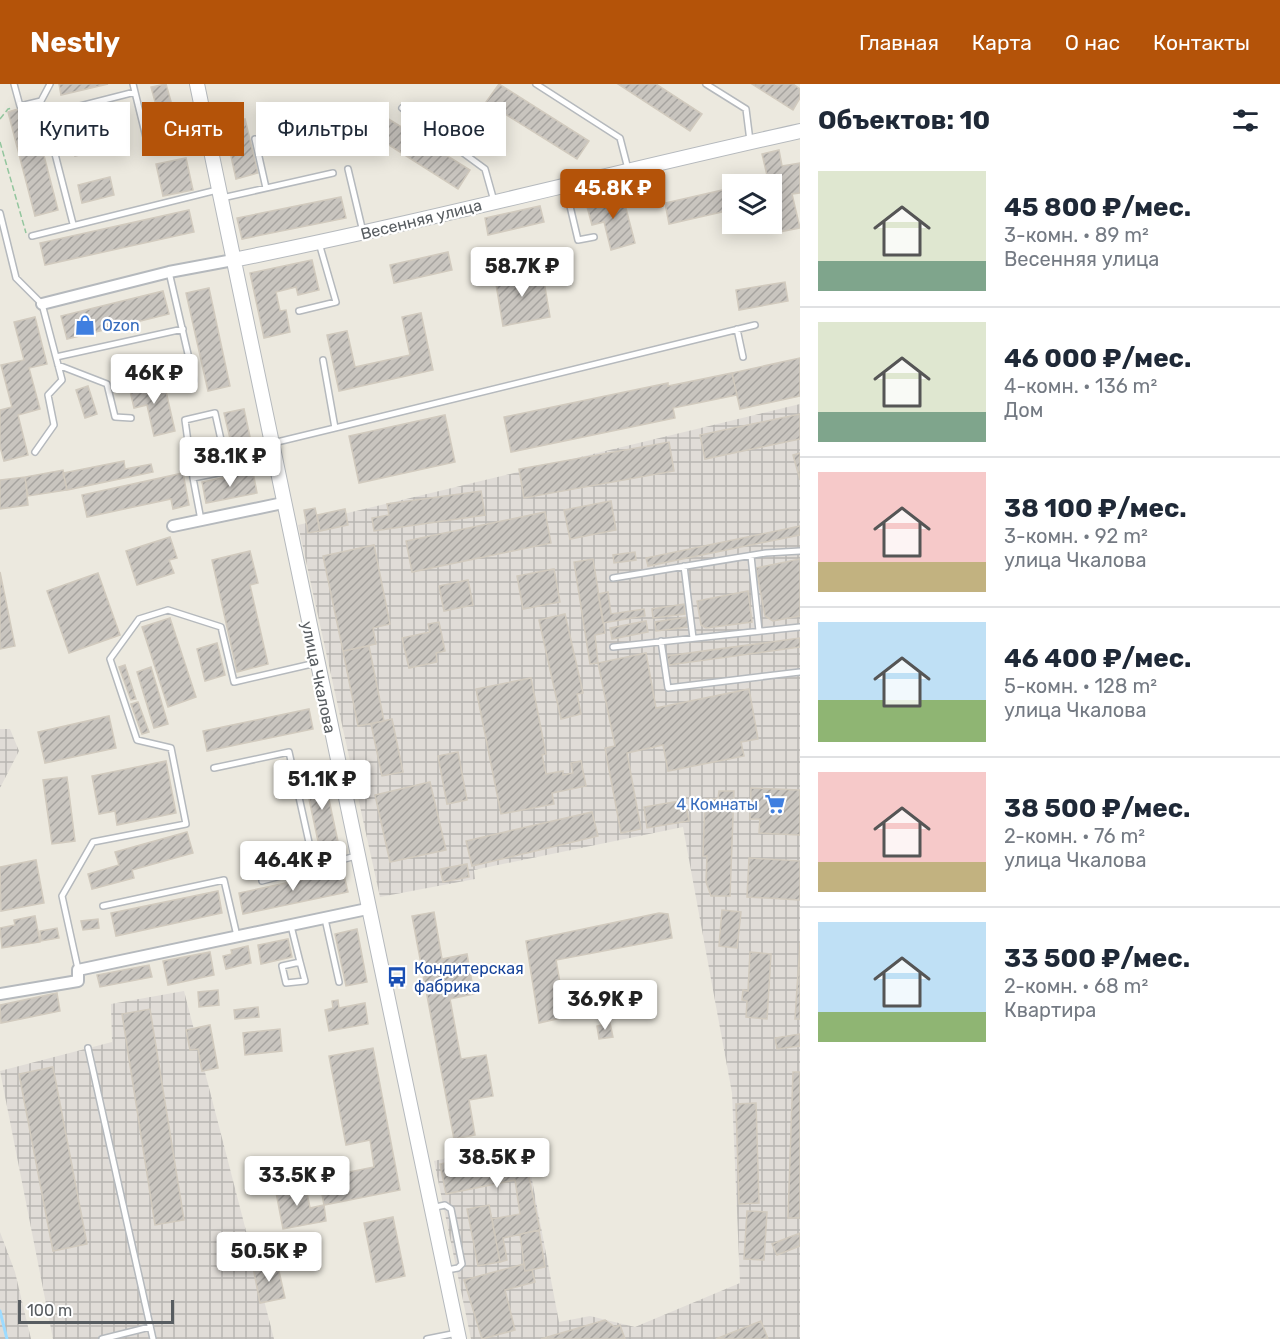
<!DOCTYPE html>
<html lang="ru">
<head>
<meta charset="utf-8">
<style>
	body { margin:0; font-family:Rubik,sans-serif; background:#f2f2f3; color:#1f2937; height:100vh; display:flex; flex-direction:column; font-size:22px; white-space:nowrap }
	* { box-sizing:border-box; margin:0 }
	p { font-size:20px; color:#747a83 }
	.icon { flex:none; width:33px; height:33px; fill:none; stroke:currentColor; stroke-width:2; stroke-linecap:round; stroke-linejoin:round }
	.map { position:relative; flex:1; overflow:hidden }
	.sheet { display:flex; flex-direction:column; background:#fff; width:480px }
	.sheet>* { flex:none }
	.banner { position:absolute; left:18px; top:18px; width:570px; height:54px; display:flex; gap:12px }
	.tools { position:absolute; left:722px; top:90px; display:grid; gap:12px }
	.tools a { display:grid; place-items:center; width:60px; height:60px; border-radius:0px; background:#fff; box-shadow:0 3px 15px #0003; font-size:30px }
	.scale { position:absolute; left:18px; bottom:15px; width:156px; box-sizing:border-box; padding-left:6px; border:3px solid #585d61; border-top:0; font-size:16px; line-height:21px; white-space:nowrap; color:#585d61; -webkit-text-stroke:4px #fff; paint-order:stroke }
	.price { position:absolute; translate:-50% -51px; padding:0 14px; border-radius:6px; background:#fff; color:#222; font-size:20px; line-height:39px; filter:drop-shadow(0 2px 3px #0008) }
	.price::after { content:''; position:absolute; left:50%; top:36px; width:18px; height:14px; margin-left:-9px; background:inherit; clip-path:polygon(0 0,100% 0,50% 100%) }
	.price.on { background:#b45309; color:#fff }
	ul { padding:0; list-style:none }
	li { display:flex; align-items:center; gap:18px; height:150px; padding:0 18px }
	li+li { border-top:2px solid #e0e1e3 }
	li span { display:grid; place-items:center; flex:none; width:168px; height:120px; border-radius:0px; color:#555 }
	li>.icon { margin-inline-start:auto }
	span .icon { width:72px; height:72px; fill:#fffc; stroke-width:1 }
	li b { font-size:26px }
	h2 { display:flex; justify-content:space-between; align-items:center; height:72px; padding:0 18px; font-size:26px }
	.tag { padding:0 21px; border-radius:0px; background:#fff; box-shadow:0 3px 15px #0003; font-size:21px; line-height:54px }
	.tag.on { background:#b45309; color:#fff }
	header { display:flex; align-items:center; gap:36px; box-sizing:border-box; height:84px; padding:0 30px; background:#b45309; color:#fff }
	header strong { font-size:28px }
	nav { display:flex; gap:33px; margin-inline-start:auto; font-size:21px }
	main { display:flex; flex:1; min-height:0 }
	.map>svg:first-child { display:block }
	.industrial { fill:url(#industrial-grid) }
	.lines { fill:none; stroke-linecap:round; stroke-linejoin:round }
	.stream { stroke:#9ddbff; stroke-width:3 }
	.building { fill:url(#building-hatch); stroke:#d1cabe; stroke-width:1.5 }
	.service-casing { stroke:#b5b9bd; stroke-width:8 }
	.minor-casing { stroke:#b5b9bd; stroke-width:14 }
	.tertiary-casing { stroke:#b5b9bd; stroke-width:16 }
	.path { stroke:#93c69e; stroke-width:1.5; stroke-dasharray:6 3; stroke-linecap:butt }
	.service { stroke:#fff; stroke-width:5 }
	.minor { stroke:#fff; stroke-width:10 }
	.tertiary { stroke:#fff; stroke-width:14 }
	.labels { text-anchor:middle; stroke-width:4.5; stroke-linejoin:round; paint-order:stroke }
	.street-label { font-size:16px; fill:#585d61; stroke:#fff }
	.shop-label { font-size:16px; fill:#366cbe; stroke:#fff; text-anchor:start }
	.transit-label { font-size:16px; fill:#164399; stroke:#fff; text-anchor:start }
</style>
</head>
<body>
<header>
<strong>Nestly</strong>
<nav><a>Главная</a><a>Карта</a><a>О нас</a><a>Контакты</a></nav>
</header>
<main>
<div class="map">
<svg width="800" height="1255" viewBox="0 0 800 1255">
	<defs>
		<pattern id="industrial-grid" width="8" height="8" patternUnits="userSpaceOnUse" patternTransform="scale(1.5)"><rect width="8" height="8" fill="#e0dcd7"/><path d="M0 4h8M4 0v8" fill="none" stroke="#b8b6b2"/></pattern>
		<pattern id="building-hatch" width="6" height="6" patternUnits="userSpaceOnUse" patternTransform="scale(1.5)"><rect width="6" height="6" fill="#c9c5bf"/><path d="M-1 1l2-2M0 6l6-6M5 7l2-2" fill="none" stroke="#a6a39f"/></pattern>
	</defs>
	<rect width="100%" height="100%" fill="#ece9df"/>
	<path class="industrial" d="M800 320V1255H471L434 1077 438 1076 525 1059 559 1238 590 1232 635 1243 740 1199 732 1009 683 743 474 786 475 795 380 813 298 441Z
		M0 645H10L19 667 0 704Z
		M184 907 274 1255H53L0 987 112 958 111 920Z
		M0 1148 15 1188 31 1255H0Z"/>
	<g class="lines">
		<path class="stream" d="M0 1227 7 1255"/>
	</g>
	<path class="building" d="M59 0H108L61 11Z
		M166 0 180 49 165 54 151 3Z
		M499 0 589 57 577 75 486 18Z
		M618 0H656L702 30 690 47Z
		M752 0H793L800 5V14L793 26Z
		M31 21 58 126 35 132 8 28Z
		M379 29 470 86 458 105 367 47Z
		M245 35 258 89 236 95 224 40Z
		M84 36 92 68 75 72 66 41Z
		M779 66 782 82 800 79V109L792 110 800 144 779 148 771 100H769L762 70Z
		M186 74 193 106 163 112 156 80Z
		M110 93 114 111 82 119 78 101Z
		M727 105 731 126 669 140 665 119Z
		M622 109 635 159 611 166 604 138 592 141 586 119Z
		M341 113 346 134 242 155 237 134Z
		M540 122 544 138 488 151 485 134Z
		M189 126 194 148 45 181 40 159Z
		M448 168 452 186 394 199 390 181Z
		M312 176 319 206 298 211 296 203 276 208 280 227 286 226 290 248 264 254 250 189Z
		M542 185 550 233 503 242 495 194Z
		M785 198 788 217 739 226 736 206Z
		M209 204 230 302 208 307 186 209Z
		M163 207 169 230 67 255 61 232Z
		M421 229 433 286 339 307 327 251 347 247 355 283 410 271 402 233Z
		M35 233 47 280 29 284 40 325 18 331 28 371 4 377 0 362V326L12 323 1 281 24 276 14 238Z
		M800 274V312L740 325 732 289Z
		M732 289 737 311 673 324 675 334 511 368 504 333 668 299V302Z
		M163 294 175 347 154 352 147 321 134 324 129 302Z
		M88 302 97 330 85 334 76 306Z
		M244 325 255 376 236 380 224 329Z
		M800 330V355L705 375 700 351Z
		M445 331 455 378 359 399 349 352Z
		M669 358 674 387 524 414 519 385Z
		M800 369V396L793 371Z
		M124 377 125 385 151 380 153 388 67 406 63 389Z
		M63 386 67 406 28 412 25 393Z
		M253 388 257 409 206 419 202 398Z
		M183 389 189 421 173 425 171 415 87 433 82 411Z
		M25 393 28 421 0 425V396Z
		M481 407 485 431 374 447 372 434 389 431 387 420Z
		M611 417 616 446 570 455 564 426Z
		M315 424 320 447 308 449 304 426Z
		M345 425 348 441 320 447 317 431Z
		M545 428 551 459 412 488 406 457Z
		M800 442V451L648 482 646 474Z
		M170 453 177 474 169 476 174 489 137 501 126 467Z
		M374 461 390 540 373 544 376 560 343 567 323 472Z
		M250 467 258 499 250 501 268 580 237 588 212 476Z
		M635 468 636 476 614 479 613 471Z
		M593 475 605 549 595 551 598 579 590 580 574 478Z
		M800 475V532L773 537 765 532 756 484Z
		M554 485 560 518 523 525 517 492Z
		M0 488 15 562 0 565Z
		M98 489 120 551 69 569 47 507Z
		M468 496 473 521 444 527 439 502Z
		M748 507 752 538 706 544 701 541 697 517Z
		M608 508 611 530 644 525 645 532 603 539 598 510Z
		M684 520 685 530 653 534 652 525Z
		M565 530 583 609 577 610 581 630 561 635 539 536Z
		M687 533 688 543 656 547 655 538Z
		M170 534 196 613 168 623 142 543Z
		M646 537 648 548 612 555 610 544Z
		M439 538 445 567 436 569 437 578 409 584 402 554 430 548 428 540Z
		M800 554V563L669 581 667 572Z
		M217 559 225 591 205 597 197 565Z
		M369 562 384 637 358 642 343 567Z
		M646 569 656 624 749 605 758 655 741 658 744 672 668 687 663 661 627 669 641 745 621 749 605 664 615 662 598 579Z
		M125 581 136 615 131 616 119 583Z
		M151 583 168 640 154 644 137 588Z
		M531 594 546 670 542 671 546 690 563 687V691L573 689 571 679 581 677 586 702 552 709 554 720 501 730 476 605Z
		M138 618 149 648 142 650 131 620Z
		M309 625 313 645 207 667 203 647Z
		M109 632 116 664 45 679 38 648Z
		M392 635 403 688 382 692 371 640Z
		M458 668 467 716 447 720 438 672Z
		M166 677 176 729 117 741 115 727 99 730 92 692Z
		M322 683 340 767 321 771 303 687Z
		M67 693 75 757 52 760 43 696Z
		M430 698 446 766 390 778 375 711Z
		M751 704 800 706V751L759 749 760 735H750Z
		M719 707H734L730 812H711L706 798 707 772H703L705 715H718Z
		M685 716 689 737 647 744 644 723Z
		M592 728 598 752 472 782 466 757Z
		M187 748 193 769 132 786 134 794 92 805 88 790 119 781 115 768Z
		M749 774 800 777V816L747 813Z
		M36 776 44 819 1 827 0 783Z
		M467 780 469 793 443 798 440 785Z
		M343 787 348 808 243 830 239 809Z
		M218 807 222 829 116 852 111 829Z
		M722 826 741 828 737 864 719 862Z
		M434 828 442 875 467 870 474 910 450 915 461 975 486 971 493 1012 469 1016 475 1051 454 1055 412 832Z
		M659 829 668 830 672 854 556 876 566 933 539 939 526 857Z
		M35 832 40 858 2 864 0 844 15 841 14 836Z
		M98 835 99 844 83 846 81 837Z
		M57 844 59 854 41 857 40 847Z
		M357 845 367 898 346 902 335 850Z
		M288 855 292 873 261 880 258 861Z
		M800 859V935H795Z
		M248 862 251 879 226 885 223 872 232 870 231 866Z
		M210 868 214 891 168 901 163 877Z
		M750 868 771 870 767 935 746 933 747 917 742 916 743 906 748 907Z
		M149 881 152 893 100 903 97 891Z
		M218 906 219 921 199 923 198 908Z
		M57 909 60 927 1 939 0 921Z
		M338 916 339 924 365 919 368 940 329 947 325 926 333 924 332 917Z
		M258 923 259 933 235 935 234 926Z
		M150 925 184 1136 155 1141 122 930Z
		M610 939 613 953 599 955 597 942Z
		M210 941 218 984 202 987 198 965 190 966 186 946Z
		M280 945 282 967 245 971 243 949Z
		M800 950V962L777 965 775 954Z
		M373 964 400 1106 324 1121 319 1094 374 1083 370 1056 346 1061 329 972Z
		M53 983 87 1160 53 1167 19 990Z
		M793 988H800V1134H788Z
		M756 1019 759 1119 739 1120 736 1020Z
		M523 1064 540 1146 503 1154 507 1176 500 1178 492 1135 520 1130 515 1096 446 1110 440 1080Z
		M305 1098 310 1124 324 1121 326 1137 283 1145 275 1103Z
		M489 1121 500 1178 478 1182 467 1125Z
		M747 1127 767 1128 764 1176 744 1175Z
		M393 1133 405 1192 376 1198 364 1139Z
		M539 1146 545 1183 525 1187 520 1150Z
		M800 1149V1162L777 1171 772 1160Z
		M277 1178 285 1214 260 1219 253 1183Z
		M524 1180 525 1187 532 1186 535 1198 505 1206 515 1246 482 1255 464 1196Z
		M605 1236 615 1243 620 1241 625 1255H541Z
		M761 1237 768 1255H716Z"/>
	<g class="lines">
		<g class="service-casing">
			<path id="service" d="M14 0 20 22 41 17 50 0
				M133 0 146 53
				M536 0 620 54 628 85
				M706 0 746 25 750 57
				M402 24 485 85 494 117
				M255 55 266 104
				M348 85 363 148
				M565 101 578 156 594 153
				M222 114 333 89
				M0 129 16 194 42 220 62 296 48 311 54 341 35 368
				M73 140 45 31 135 8
				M32 152 217 106
				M169 188 194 296
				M299 227 336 218 319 159
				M737 245 743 273
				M56 273 183 245
				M58 281 107 300 115 333 131 334
				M335 344 755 241
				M273 359 335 344 323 276
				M193 394 185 336 215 329 228 387 193 394 201 436
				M751 472 759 547
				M684 482 693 554
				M613 494 766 469 800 467
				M661 557 668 604 800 588
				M613 563 800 543
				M214 684 289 668 314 781
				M262 797 356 772
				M103 822 224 796 237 852
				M325 835 339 898
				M291 842 300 878 282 882 286 899 305 897 300 878
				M78 885 62 812 93 758 186 740 171 664 137 656 110 575 139 535 168 526 221 543 234 598 316 579
				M88 964 153 1255
				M431 1124 445 1121 451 1125 462 1180 458 1184 447 1186
				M102 1255 150 1243
				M427 1255 457 1249"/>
		</g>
		<g class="minor-casing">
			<path id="minor" d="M42 220 169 188 233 176
				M173 442 283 419
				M0 910 78 897V886L367 825"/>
		</g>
		<g class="tertiary-casing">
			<path id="tertiary" d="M197 0 459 1255
				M233 176C423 138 611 89 800 47"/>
		</g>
		<path class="path" d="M0 35 8 25 13 24
			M0 58 26 149"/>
		<use href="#service" class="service"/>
		<use href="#minor" class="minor"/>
		<use href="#tertiary" class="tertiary"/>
	</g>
	<defs>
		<g id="shop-bare" transform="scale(1.62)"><path d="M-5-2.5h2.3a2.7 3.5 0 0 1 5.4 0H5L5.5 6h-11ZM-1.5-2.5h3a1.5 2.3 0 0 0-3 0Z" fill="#3f7fe0" stroke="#fff" stroke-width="2.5" paint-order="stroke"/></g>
		<g id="supermarket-bare" transform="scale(1.62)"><path d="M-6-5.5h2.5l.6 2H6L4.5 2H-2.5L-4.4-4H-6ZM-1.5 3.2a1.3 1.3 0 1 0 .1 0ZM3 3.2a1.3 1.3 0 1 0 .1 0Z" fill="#3f7fe0" stroke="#fff" stroke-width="2.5" paint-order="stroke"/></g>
		<g id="bus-bare" transform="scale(1.62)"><path d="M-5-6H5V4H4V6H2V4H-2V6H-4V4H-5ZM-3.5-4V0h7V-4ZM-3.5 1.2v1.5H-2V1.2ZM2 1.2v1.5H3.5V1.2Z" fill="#1a4fb4" stroke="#fff" stroke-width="2.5" paint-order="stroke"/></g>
	</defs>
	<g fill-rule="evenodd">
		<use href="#shop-bare" x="85" y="241"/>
		<use href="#supermarket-bare" x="775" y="720"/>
		<use href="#bus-bare" x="397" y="893"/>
	</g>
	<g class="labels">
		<g class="street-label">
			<text transform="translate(421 135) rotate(-14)" y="6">Весенняя улица</text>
			<text transform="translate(319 593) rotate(78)" y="6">улица Чкалова</text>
		</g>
		<g class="shop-label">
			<text x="102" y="247">Ozon</text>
			<text x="758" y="726" text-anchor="end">4 Комнаты</text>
		</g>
		<g class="transit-label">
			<text x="414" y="890">Кондитерская<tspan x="414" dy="18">фабрика</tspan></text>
		</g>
	</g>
</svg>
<div class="tools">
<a><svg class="icon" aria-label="layers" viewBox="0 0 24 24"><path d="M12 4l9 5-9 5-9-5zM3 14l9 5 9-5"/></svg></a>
</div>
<div class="scale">100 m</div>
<b class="price on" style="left:613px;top:136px">45.8K ₽</b>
<b class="price" style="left:522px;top:214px">58.7K ₽</b>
<b class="price" style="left:154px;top:321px">46K ₽</b>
<b class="price" style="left:230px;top:404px">38.1K ₽</b>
<b class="price" style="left:322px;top:727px">51.1K ₽</b>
<b class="price" style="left:293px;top:808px">46.4K ₽</b>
<b class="price" style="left:605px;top:947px">36.9K ₽</b>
<b class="price" style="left:497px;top:1105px">38.5K ₽</b>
<b class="price" style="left:297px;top:1123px">33.5K ₽</b>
<b class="price" style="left:269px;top:1199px">50.5K ₽</b>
<div class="banner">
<a class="tag">Купить</a>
<a class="tag on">Снять</a>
<a class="tag">Фильтры</a>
<a class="tag">Новое</a>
</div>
</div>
<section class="sheet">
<h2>Объектов: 10<svg class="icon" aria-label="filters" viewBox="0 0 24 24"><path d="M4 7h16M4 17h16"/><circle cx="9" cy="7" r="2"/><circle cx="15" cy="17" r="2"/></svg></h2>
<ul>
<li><span style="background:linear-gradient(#dfe7d0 75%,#7fa58c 0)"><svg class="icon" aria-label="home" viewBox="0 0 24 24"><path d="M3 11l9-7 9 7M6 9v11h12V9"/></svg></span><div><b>45 800 ₽/мес.</b><p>3-комн. · 89 m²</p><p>Весенняя улица</p></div></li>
<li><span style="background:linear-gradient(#dfe7d0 75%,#7fa58c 0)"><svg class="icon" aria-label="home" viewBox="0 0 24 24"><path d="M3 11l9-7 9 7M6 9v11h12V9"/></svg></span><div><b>46 000 ₽/мес.</b><p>4-комн. · 136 m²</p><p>Дом</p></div></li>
<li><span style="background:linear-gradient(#f6c9c9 75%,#c2b280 0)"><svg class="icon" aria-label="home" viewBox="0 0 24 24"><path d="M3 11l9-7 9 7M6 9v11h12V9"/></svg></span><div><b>38 100 ₽/мес.</b><p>3-комн. · 92 m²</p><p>улица Чкалова</p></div></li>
<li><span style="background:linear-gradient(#bfe0f5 65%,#8fb573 0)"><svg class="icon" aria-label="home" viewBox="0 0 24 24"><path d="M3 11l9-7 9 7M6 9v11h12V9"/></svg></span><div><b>46 400 ₽/мес.</b><p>5-комн. · 128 m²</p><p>улица Чкалова</p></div></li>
<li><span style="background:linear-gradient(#f6c9c9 75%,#c2b280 0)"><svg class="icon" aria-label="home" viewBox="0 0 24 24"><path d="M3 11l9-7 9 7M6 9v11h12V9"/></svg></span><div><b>38 500 ₽/мес.</b><p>2-комн. · 76 m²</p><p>улица Чкалова</p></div></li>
<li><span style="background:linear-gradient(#bfe0f5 75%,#8fb573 0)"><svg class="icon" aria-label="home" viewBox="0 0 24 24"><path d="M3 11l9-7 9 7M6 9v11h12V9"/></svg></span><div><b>33 500 ₽/мес.</b><p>2-комн. · 68 m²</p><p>Квартира</p></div></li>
</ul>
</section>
</main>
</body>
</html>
